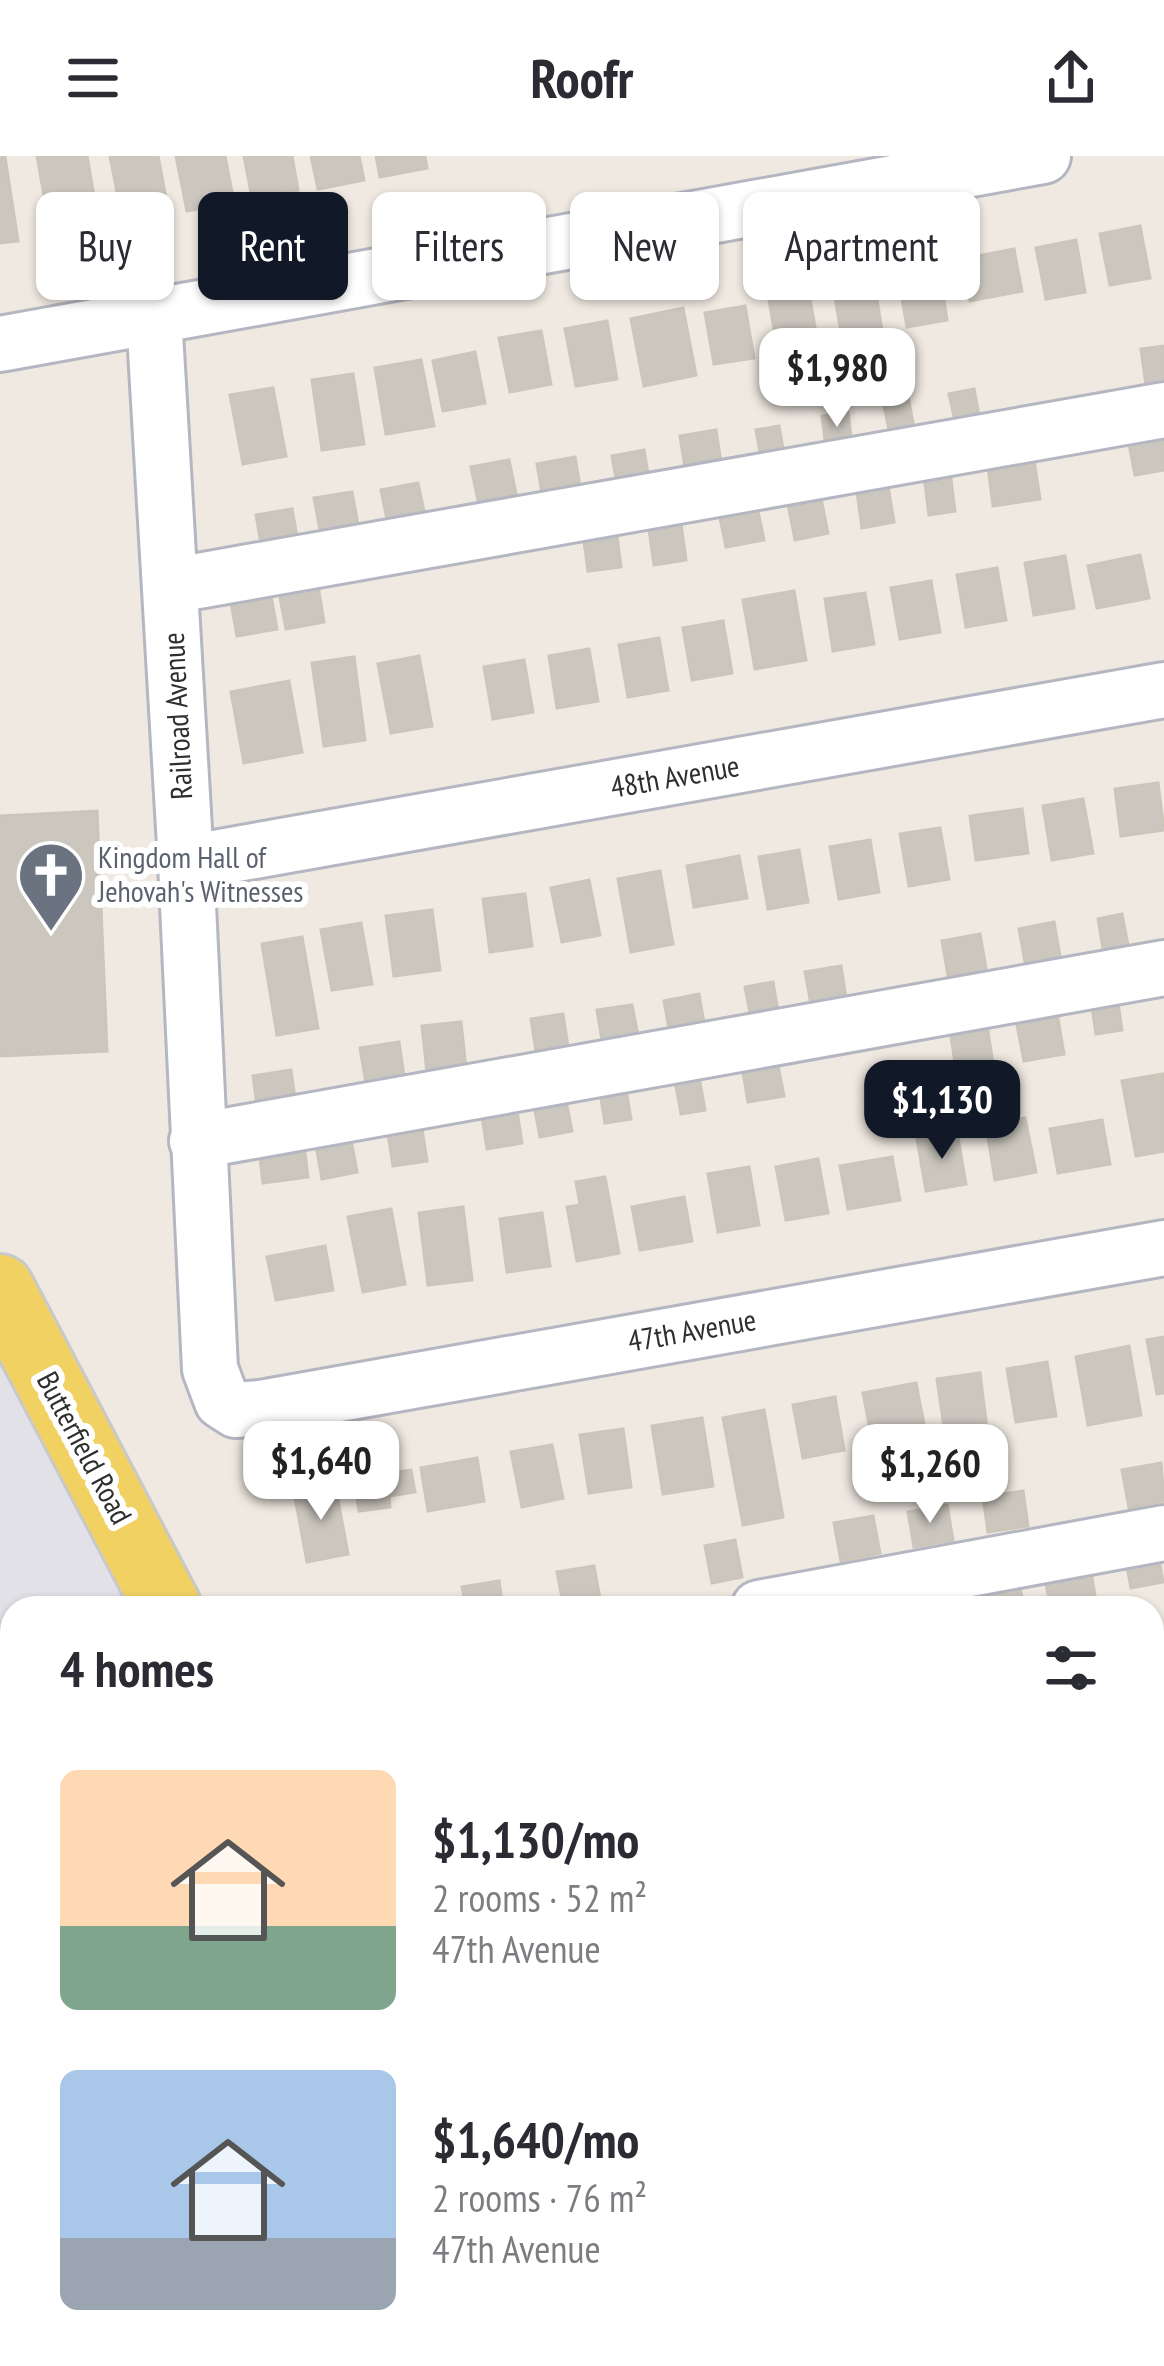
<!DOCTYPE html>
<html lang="en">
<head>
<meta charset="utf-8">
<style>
	body { margin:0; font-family:"PT Sans Narrow",sans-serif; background:#f2f2f3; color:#2b2b33; height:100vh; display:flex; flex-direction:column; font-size:45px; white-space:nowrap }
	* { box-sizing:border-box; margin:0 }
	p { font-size:39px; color:#7c7c81 }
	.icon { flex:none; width:66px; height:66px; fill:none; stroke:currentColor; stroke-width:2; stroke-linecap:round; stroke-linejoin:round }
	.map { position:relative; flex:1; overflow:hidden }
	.side { position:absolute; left:0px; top:1440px; width:1164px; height:771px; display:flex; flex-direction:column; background:#fff; border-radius:36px 36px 0 0; box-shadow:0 3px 9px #0004 }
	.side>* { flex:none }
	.banner { position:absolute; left:36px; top:36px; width:1092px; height:108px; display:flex; gap:24px }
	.price { position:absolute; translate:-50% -102px; padding:0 27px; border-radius:24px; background:#fff; color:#222; font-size:39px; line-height:78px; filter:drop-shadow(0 3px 6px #0008) }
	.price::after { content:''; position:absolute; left:50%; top:72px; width:36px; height:27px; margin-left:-18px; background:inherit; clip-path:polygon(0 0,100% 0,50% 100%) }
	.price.current { background:#111827; color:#fff }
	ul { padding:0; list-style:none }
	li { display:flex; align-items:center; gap:36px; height:300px; padding:0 60px }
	li span { display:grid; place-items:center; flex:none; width:336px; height:240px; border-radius:18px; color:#555 }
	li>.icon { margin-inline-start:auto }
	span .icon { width:144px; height:144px; fill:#fffc; stroke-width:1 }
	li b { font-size:51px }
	h2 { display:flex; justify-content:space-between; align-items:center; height:144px; padding:0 60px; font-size:51px }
	.tag { padding:0 42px; border-radius:18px; background:#fff; box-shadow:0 3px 9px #0004; font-size:42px; line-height:108px }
	.tag.current { background:#111827; color:#fff }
	header { display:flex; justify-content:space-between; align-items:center; height:156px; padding:0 60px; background:#fff; font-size:54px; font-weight:800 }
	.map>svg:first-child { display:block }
	.industrial { fill:#e3e1e8 }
	.building { fill:#cbc7bf; stroke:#cbc5ba; stroke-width:3 }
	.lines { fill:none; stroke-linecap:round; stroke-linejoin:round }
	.minor-casing { stroke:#b4b7c1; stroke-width:60 }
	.major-casing { stroke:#c9c9c9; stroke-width:72 }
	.minor { stroke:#fff; stroke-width:54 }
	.major { stroke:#f2d163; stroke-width:66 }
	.labels { text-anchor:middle; stroke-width:12; stroke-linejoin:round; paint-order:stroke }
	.street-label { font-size:30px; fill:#2e2e2e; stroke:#fff }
	.worship-label { font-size:30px; fill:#5b616d; stroke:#fff; text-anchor:start }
</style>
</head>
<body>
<header><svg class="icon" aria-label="menu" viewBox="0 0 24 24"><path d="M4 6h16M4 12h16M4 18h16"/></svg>Roofr<svg class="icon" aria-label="share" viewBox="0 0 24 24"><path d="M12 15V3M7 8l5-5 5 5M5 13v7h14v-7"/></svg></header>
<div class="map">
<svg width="1164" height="2210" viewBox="0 0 1164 2210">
	<rect width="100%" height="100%" fill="#efe9e1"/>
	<path class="industrial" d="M0 1173 163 1452H12V2199H560L565 2210H0Z"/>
	<path class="building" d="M37 0H87L99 69 51 78Z
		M110 0H158L169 58 123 67Z
		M176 0H225L234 46 187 55Z
		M244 0H292L298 34 252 42Z
		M311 0H359L364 24 318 33Z
		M376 0H425L427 12 380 21Z
		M5 1 18 85 0 87V2Z
		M1140 70 1150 122 1110 129 1100 78Z
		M1076 84 1085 136 1046 143 1036 92Z
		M1014 93 1022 135 970 145 962 103Z
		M939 112 947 164 907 171 898 119Z
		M874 124 882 175 842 182 833 130Z
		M809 137 818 189 778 196 769 144Z
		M745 150 754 202 714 208 705 157Z
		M683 152 696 219 644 230 631 163Z
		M607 165 617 223 576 230 565 173Z
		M541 175 551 228 510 236 499 182Z
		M1164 190V233L1147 236 1141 193Z
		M475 196 485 247 443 255 433 205Z
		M421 204 434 270 386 278 375 212Z
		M353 218 364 288 322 294 312 224Z
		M273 232 286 300 243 308 230 239Z
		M974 233 980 264 956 269 949 238Z
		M908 240 915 278 891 283 883 245Z
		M848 257 852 289 826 292 822 260Z
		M779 270 785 304 762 308 756 274Z
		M716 274 722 313 686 318 680 280Z
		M1164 277V314L1135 319 1128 283Z
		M644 294 650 329 618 334 612 300Z
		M575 301 581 336 543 343 537 308Z
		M509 304 518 347 480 354 471 311Z
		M1034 304 1040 343 993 350 988 310Z
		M950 316 955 355 929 359 924 320Z
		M887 324 894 366 862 372 856 329Z
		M418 327 426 365 389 373 381 334Z
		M352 336 360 379 322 385 314 342Z
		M820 337 828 377 795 384 787 343Z
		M757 350 764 384 726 391 719 357Z
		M292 353 298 386 262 393 256 359Z
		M680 361 686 404 654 409 648 366Z
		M616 373 621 411 588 415 583 378Z
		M1140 399 1149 442 1097 452 1088 410Z
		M1065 400 1074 452 1034 459 1025 407Z
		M997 412 1006 464 966 471 957 419Z
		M317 424 324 466 286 473 278 431Z
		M931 425 940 476 900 483 891 432Z
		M270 434 277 473 237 480 230 441Z
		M794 435 806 504 755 513 743 444Z
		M865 437 874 488 833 495 825 443Z
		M723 465 732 517 692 524 683 472Z
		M659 482 668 534 628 541 619 489Z
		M589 493 598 545 557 552 549 500Z
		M419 500 432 570 391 577 378 508Z
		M354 501 365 584 324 590 312 507Z
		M524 504 533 556 493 563 484 511Z
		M289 525 302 596 244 607 231 536Z
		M1158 627 1164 674 1121 680 1115 633Z
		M1083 643 1093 697 1052 704 1043 650Z
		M1022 653 1028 697 976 704 970 660Z
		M97 655 107 895 0 900V660Z
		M940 672 949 723 909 730 900 678Z
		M870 684 879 736 839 743 830 691Z
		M799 694 808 746 768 753 759 701Z
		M739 700 747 742 694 751 687 710Z
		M660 715 673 788 631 796 618 723Z
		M589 724 600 779 562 786 551 732Z
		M525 738 532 790 490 796 483 743Z
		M432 754 440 814 394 820 386 760Z
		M1122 758 1129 794 1104 798 1098 763Z
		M1054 766 1061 805 1026 812 1019 773Z
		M361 767 372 828 332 834 321 774Z
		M980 778 987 818 949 825 942 785Z
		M302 781 318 872 277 879 262 788Z
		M841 810 847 848 812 854 805 816Z
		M773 826 779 861 752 867 745 831Z
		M699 838 705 873 670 879 664 845Z
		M1117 840 1122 874 1096 878 1091 844Z
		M632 849 639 885 603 891 597 854Z
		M1057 857 1064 898 1024 905 1016 864Z
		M563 858 569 897 537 902 531 863Z
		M461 866 466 913 427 917 422 870Z
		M987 869 993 908 956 913 950 874Z
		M399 886 405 927 367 933 360 892Z
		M776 899 784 940 748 946 741 905Z
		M291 914 296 950 258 956 253 920Z
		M1163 918 1164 995 1136 1000 1122 925Z
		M699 921 705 954 681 958 675 925Z
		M625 927 631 963 605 967 599 931Z
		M565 940 572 975 540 981 533 945Z
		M516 948 522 987 487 993 481 954Z
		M1025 962 1036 1016 995 1024 986 969Z
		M1102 964 1110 1008 1058 1017 1050 973Z
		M421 966 427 1005 393 1010 387 971Z
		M957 976 966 1028 926 1035 917 983Z
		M350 978 357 1016 322 1023 315 984Z
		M304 989 308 1021 263 1027 259 994Z
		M892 1001 900 1044 848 1053 840 1010Z
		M818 1003 828 1057 786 1064 776 1011Z
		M749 1011 759 1069 718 1076 708 1018Z
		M605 1021 619 1097 577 1105 567 1051 580 1049 576 1026Z
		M684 1041 692 1085 640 1094 632 1051Z
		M463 1051 472 1124 428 1129 419 1057Z
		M391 1053 405 1128 363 1136 348 1061Z
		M542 1057 550 1110 507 1116 500 1063Z
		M325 1090 333 1134 276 1144 267 1101Z
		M1164 1181V1237L1157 1238 1147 1184Z
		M1129 1190 1141 1259 1088 1269 1076 1201Z
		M1047 1206 1056 1260 1016 1266 1007 1213Z
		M980 1217 987 1273 945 1278 937 1223Z
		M916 1227 924 1268 871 1278 863 1237Z
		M835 1241 844 1294 803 1302 793 1249Z
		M764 1254 783 1361 743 1369 723 1262Z
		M702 1262 713 1330 663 1338 652 1270Z
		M623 1273 631 1331 589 1337 580 1279Z
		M552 1289 563 1342 522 1351 511 1296Z
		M477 1302 484 1345 428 1355 421 1312Z
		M1161 1307 1164 1345 1129 1352 1122 1314Z
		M411 1314 415 1336 389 1340 390 1351 359 1355 354 1323Z
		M335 1328 348 1398 307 1406 294 1336Z
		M1023 1335 1028 1370 988 1376 983 1341Z
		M947 1349 953 1384 914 1391 908 1356Z
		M873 1360 880 1397 841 1405 834 1367Z
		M735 1384 742 1421 712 1427 705 1390Z
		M1157 1391 1163 1426 1131 1432 1124 1396Z
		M1089 1403 1095 1440 1050 1448 1043 1412Z
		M594 1410 601 1448 564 1452 557 1416Z
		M1016 1411 1024 1452H986L979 1418Z
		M499 1425 503 1452H466L462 1431Z
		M1164 1495V1551L1152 1553V1497Z
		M1164 1738V1802L1152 1804V1740Z
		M1164 1946V1980L1153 1982 1152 1949Z
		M1164 2066V2107L1152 2110V2068Z
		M35 2199H200V2210H36Z
		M226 2199H292L297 2210H227Z
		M331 2199H386L363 2210H336Z"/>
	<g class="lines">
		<g class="minor-casing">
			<path id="minor" d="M154 160 186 707 210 1213 222 1245 236 1254 260 1252 1164 1092
				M0 188 1043 0
				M170 430 1164 254
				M186 707 1164 534
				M197 985 1164 812
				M759 1452 1164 1377
				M1152 1651 1164 1649
				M1152 1934 1164 1932
				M307 2199 313 2210
				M696 2199 697 2210
				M879 2199 885 2210
				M493 2210 514 2199
				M600 2210 621 2199
				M1154 2210 1164 2208"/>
		</g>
		<g class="major-casing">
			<path id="major" d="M0 1132 168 1452
				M560 2199 566 2210"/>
		</g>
		<use href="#minor" class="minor"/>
		<use href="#major" class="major"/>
	</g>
	<defs>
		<g id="church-pin" transform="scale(3.45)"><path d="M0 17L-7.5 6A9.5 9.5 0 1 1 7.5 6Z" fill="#6b7280" stroke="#fff"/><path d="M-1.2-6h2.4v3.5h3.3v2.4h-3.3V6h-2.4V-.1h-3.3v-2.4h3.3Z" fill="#fff"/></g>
	</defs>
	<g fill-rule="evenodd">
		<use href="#church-pin" x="51" y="719"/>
	</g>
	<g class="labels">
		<g class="street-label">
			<text transform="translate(178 560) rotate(-93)" y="10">Railroad Avenue</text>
			<text transform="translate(675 621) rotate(-10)" y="10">48th Avenue</text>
			<text transform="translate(692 1175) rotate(-10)" y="10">47th Avenue</text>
			<text transform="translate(84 1292) rotate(62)" y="10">Butterfield Road</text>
		</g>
		<g class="worship-label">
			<text x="98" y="712">Kingdom Hall of<tspan x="98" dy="34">Jehovah's Witnesses</tspan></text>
		</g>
	</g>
</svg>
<b class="price" style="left:837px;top:274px">$1,980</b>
<b class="price current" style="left:942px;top:1006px">$1,130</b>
<b class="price" style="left:321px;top:1367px">$1,640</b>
<b class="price" style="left:930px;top:1370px">$1,260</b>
<div class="banner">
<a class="tag">Buy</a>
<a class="tag current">Rent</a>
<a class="tag">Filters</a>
<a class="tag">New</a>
<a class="tag">Apartment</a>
</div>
<section class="side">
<h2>4 homes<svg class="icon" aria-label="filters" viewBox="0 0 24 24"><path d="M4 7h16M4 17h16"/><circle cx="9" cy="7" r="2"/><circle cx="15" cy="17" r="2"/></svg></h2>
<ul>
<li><span style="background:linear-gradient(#ffd9b3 65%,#7fa58c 0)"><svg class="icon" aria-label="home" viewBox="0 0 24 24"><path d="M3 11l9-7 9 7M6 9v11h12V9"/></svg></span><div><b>$1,130/mo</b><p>2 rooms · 52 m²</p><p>47th Avenue</p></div></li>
<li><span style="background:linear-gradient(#a9c7e8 70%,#9aa5b1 0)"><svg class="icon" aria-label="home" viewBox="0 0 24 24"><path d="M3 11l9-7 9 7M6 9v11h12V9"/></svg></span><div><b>$1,640/mo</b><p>2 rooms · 76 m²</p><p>47th Avenue</p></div></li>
</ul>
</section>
</div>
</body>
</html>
